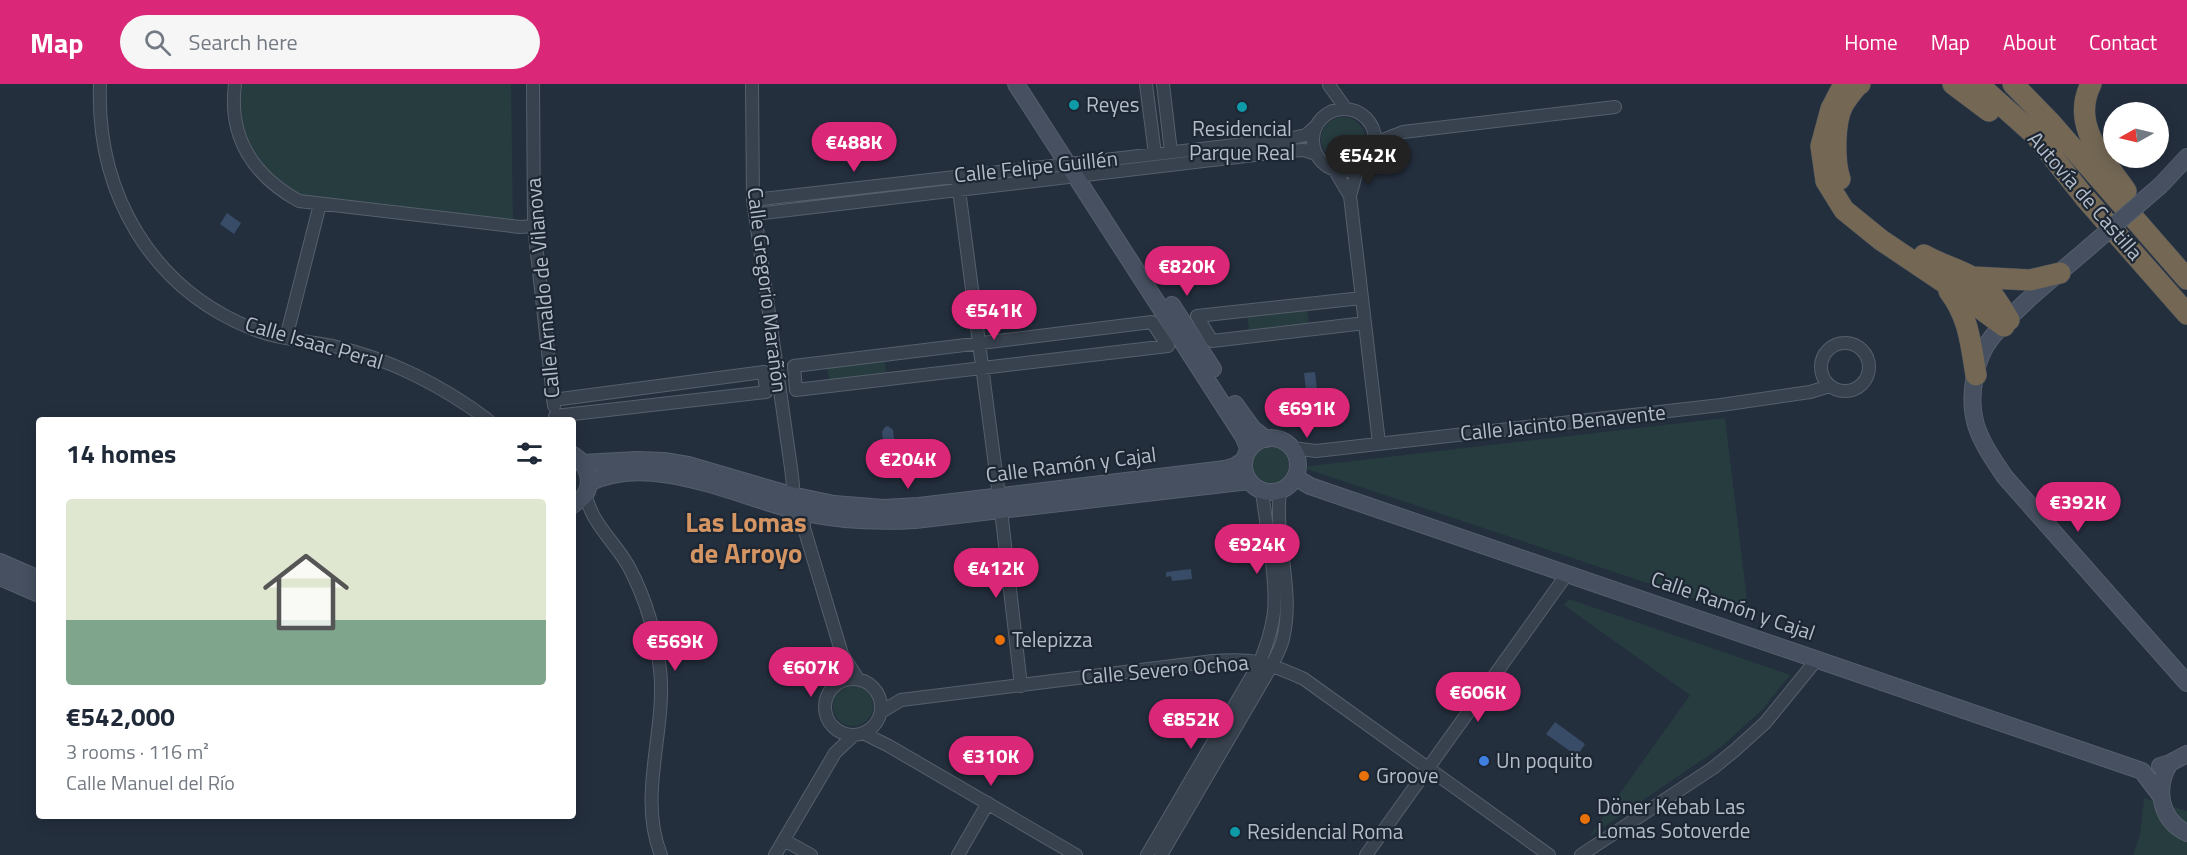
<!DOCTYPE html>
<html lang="en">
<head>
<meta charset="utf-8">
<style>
	body { margin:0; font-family:"Titillium Web",sans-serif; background:#f6f6f7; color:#1f2937; height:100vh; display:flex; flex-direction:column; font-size:22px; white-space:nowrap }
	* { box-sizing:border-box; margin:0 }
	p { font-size:20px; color:#747a83 }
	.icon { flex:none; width:33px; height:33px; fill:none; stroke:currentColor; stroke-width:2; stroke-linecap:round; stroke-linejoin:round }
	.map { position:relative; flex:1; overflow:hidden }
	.sheet { position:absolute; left:36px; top:333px; width:540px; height:402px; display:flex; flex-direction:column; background:#fff; border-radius:6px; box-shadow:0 3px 15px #0003 }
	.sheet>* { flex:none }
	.needle { width:39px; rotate:262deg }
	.tools { position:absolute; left:2103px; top:18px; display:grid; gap:12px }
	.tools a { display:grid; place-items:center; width:66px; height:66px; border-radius:50%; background:#fff; box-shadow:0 3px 15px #0003; font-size:30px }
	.price { position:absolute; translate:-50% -51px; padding:0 14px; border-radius:21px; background:#db2777; color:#fff; font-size:20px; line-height:39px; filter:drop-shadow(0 2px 3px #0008) }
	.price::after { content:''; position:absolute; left:50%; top:36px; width:18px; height:14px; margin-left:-9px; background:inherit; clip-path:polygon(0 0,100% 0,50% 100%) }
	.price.current { background:#222; color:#fff }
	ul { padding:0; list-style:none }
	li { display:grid; align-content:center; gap:12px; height:318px; padding:0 30px }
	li+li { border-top:2px solid #e0e1e3 }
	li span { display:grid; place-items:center; height:186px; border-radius:6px; color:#555 }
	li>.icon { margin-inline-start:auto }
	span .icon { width:108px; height:108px; fill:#fffc; stroke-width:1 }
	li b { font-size:26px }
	h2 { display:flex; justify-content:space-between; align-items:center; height:72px; padding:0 30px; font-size:26px }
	header { display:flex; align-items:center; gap:36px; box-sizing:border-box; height:84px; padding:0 30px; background:#db2777; color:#fff }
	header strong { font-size:28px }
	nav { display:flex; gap:33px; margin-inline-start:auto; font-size:21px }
	.search { width:420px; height:54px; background:#f6f6f7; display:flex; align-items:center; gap:15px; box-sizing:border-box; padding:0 21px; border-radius:33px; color:#747a83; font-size:22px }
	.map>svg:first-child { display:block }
	.green { fill:#263c3f }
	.water { fill:#394c67 }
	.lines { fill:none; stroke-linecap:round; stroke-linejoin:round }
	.street-casing { stroke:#565f6c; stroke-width:14 }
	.secondary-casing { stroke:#565f6c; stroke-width:18 }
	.highway-casing { stroke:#434c59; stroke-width:22 }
	.street { stroke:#38414e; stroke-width:12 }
	.secondary { stroke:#465061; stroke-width:16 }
	.highway { stroke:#746855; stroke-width:21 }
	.secondary-bridge-casing { stroke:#565f6c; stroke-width:18; stroke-linecap:butt }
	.secondary-bridge { stroke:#465061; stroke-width:16 }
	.culture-dot { fill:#0f9aa8; stroke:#1d2633; stroke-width:2 }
	.food-dot { fill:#e8710a; stroke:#1d2633; stroke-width:2 }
	.shop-dot { fill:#3f7fe0; stroke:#1d2633; stroke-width:2 }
	.labels { text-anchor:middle; stroke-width:4.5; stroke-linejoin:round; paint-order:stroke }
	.poi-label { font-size:21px; fill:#b4bcc9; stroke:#1d2633; text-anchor:start }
	.street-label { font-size:21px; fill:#b4bcc9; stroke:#1d2633 }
	.district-label { font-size:27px; font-weight:bold; fill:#d59563; stroke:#1d2633 }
</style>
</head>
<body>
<header>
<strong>Map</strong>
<div class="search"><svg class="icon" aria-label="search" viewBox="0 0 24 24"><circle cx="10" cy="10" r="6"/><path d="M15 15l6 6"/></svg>Search here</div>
<nav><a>Home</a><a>Map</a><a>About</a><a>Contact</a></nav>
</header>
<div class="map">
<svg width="2187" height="771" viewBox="0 0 2187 771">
	<rect width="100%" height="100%" fill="#242f3e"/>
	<path class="green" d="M239 0H511L513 142 302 113C288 106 263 89 255 76 244 60 236 20 239 0Z
		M1321 55a22 22 0 1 1 44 0a22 22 0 1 1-44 0Z
		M1307 224 1309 240 1249 246 1247 230Z
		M884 273 886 289 829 296 827 280Z
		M1725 334 1749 533 1301 383Z
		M1251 381a19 19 0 1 1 38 0a19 19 0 1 1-38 0Z
		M1569 515 1790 591 1762 626 1721 663 1589 753 1690 611 1564 521Z
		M805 570 824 584 812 597 794 582Z
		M833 622a20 20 0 1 1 40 0a20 20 0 1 1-40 0Z
		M2144 714 2187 727V771H2133L2140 751Z"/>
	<path class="water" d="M227 129 241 139 234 150 220 140Z
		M1315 288 1317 306 1306 307 1304 289Z
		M888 342 893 346 896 370 885 372 882 348 885 343Z
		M1191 485 1192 495 1172 497 1171 492 1166 493V488Z
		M1555 638 1585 660 1577 672 1546 650Z"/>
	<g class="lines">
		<g class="street-casing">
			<path id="street" d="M100 0C96 108 150 204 253 245 278 255 306 257 333 262 388 274 443 302 488 336
				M235 0C228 54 254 92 299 117L520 143 534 142
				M533 0 534 142 554 322
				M752 0 753 116 791 384 793 401 791 411
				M1146 0 1155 70
				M1163 0 1171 68
				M1329 1 1346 25
				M1313 56a31 31 0 1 1 62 0a31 31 0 1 1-62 0Z
				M1375 59 1403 48 1615 23
				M1358 83 1350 112 1379 359
				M1334 85 1350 112
				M958 98 999 412
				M753 116 1288 55 1306 51 1315 43
				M755 130 1289 67 1304 66 1316 70
				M1362 214 1197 232 1212 257 1365 239
				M1152 238 1168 262 796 306 794 282Z
				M286 254 320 120
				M1821 283a24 24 0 1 1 48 0a24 24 0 1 1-48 0Z
				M553 316 764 288 766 308 555 332
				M1292 364 1316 367 1721 321 1810 308 1830 302
				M585 411C588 419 591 429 596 436 606 453 621 467 630 485 646 516 656 550 660 585 667 647 637 711 661 771
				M1001 426 1021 602
				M804 429V444L842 570 858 595
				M825 623a28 28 0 1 1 56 0a28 28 0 1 1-56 0Z
				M881 628 901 616 1213 577C1254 574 1266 578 1304 595L1549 771
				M863 649 889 662 1076 771
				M784 756 811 771
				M775 771 835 669 854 651
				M958 771 988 719
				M1147 771 1260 578C1266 562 1272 546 1274 528 1277 493 1266 443 1262 407
				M1161 771 1272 581C1276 572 1281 564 1283 555 1295 506 1274 456 1280 407
				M1366 771 1567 490
				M1581 771 1713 684 1734 667 1765 639 1818 574"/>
		</g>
		<g class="secondary-casing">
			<path id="secondary" d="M1016 0 1243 352 1249 366
				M2161 101 2187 73
				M2087 165C2056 192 2018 221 1992 253 1974 275 1968 314 1976 341 1982 360 1994 377 2005 393L2187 599
				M1172 221 1213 285
				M1235 320 1253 345 1266 355
				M1244 381a27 27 0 1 1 54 0a27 27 0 1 1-54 0Z
				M573 371C586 379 594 396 585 411 582 415 576 418 573 421
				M583 379 637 376 664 377 688 381 791 411 834 420 883 424 919 422 1225 385 1235 382 1244 376
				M1295 393 1310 402 2142 687 2160 711
				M589 399C653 367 742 415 806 429 842 437 878 438 915 436L1249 397
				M0 478 39 495
				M0 493 39 510
				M2170 679C2154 704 2160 736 2187 749
				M2160 682 2170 679 2187 670"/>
		</g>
		<g class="highway-casing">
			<path id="highway" d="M1844 0 1831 25 1821 62 1826 97 1844 126 1881 156 1951 203 2004 242
				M1953 0 1989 27
				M1978 0 2036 52 2086 115 2187 230
				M2013 0 2050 38 2187 195
				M2091 0C2070 41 2104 75 2126 107
				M1840 95C1834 77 1834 38 1843 21 1847 14 1852 8 1857 2L1860 0
				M1924 171C1939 180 1956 184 1972 193 1989 202 1999 219 2009 236
				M1973 193 2030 196 2060 189
				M1949 207C1969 233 1971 261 1976 291"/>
		</g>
		<use href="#street" class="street"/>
		<use href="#secondary" class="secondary"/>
		<use href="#highway" class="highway"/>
		<g class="secondary-bridge-casing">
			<path id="secondary-bridge" d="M2087 165 2161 101"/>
		</g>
		<use href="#secondary-bridge" class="secondary-bridge"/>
	</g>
	<g class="culture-dot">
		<circle cx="1074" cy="21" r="6"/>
		<circle cx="1242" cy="23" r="6"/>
		<circle cx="1235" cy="748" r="6"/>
	</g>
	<g class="food-dot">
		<circle cx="1000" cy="556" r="6"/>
		<circle cx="1364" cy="692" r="6"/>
		<circle cx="1585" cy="735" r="6"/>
	</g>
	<circle class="shop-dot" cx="1484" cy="677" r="6"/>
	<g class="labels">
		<g class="poi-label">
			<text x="1086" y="28">Reyes</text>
			<text x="1242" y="52" text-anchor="middle">Residencial<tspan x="1242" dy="24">Parque Real</tspan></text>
			<text x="1012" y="563">Telepizza</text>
			<text x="1496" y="684">Un poquito</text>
			<text x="1376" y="699">Groove</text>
			<text x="1597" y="730">Döner Kebab Las<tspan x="1597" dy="24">Lomas Sotoverde</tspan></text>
			<text x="1247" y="755">Residencial Roma</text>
		</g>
		<g class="street-label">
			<text transform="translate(1036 83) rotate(-6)" y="7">Calle Felipe Guillén</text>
			<text transform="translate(2085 112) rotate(49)" y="7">Autovía de Castilla</text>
			<text transform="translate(543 204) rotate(-95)" y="7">Calle Arnaldo de Vilanova</text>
			<text transform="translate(767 206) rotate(83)" y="7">Calle Gregorio Marañón</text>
			<text transform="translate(314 259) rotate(16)" y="7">Calle Isaac Peral</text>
			<text transform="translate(1563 339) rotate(-6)" y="7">Calle Jacinto Benavente</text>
			<text transform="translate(1071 381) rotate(-7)" y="7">Calle Ramón y Cajal</text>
			<text transform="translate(1733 522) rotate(19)" y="7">Calle Ramón y Cajal</text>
			<text transform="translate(1165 586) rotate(-5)" y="7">Calle Severo Ochoa</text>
		</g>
		<g class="district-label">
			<text x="746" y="448">Las Lomas<tspan x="746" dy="31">de Arroyo</tspan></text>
		</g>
	</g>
</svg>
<div class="tools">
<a><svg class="needle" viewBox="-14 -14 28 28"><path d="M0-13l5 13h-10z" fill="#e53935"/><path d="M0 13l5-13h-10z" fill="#747a83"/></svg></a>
</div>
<b class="price" style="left:854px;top:89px">€488K</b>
<b class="price current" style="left:1368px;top:102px">€542K</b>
<b class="price" style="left:1187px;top:213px">€820K</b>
<b class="price" style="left:994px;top:257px">€541K</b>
<b class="price" style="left:1307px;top:355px">€691K</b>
<b class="price" style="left:908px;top:406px">€204K</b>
<b class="price" style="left:2078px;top:449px">€392K</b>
<b class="price" style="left:1257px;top:491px">€924K</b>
<b class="price" style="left:996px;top:515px">€412K</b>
<b class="price" style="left:675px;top:588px">€569K</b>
<b class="price" style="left:811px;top:614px">€607K</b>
<b class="price" style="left:1478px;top:639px">€606K</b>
<b class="price" style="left:1191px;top:666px">€852K</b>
<b class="price" style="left:991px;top:703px">€310K</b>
<section class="sheet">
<h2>14 homes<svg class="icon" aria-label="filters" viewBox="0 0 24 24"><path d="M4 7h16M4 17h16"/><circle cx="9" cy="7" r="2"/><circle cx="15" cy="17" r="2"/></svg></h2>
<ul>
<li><span style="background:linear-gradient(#dfe7d0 65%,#7fa58c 0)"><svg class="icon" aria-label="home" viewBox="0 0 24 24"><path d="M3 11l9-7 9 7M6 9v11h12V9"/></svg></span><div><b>€542,000</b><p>3 rooms · 116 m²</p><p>Calle Manuel del Río</p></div></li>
</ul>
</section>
</div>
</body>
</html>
